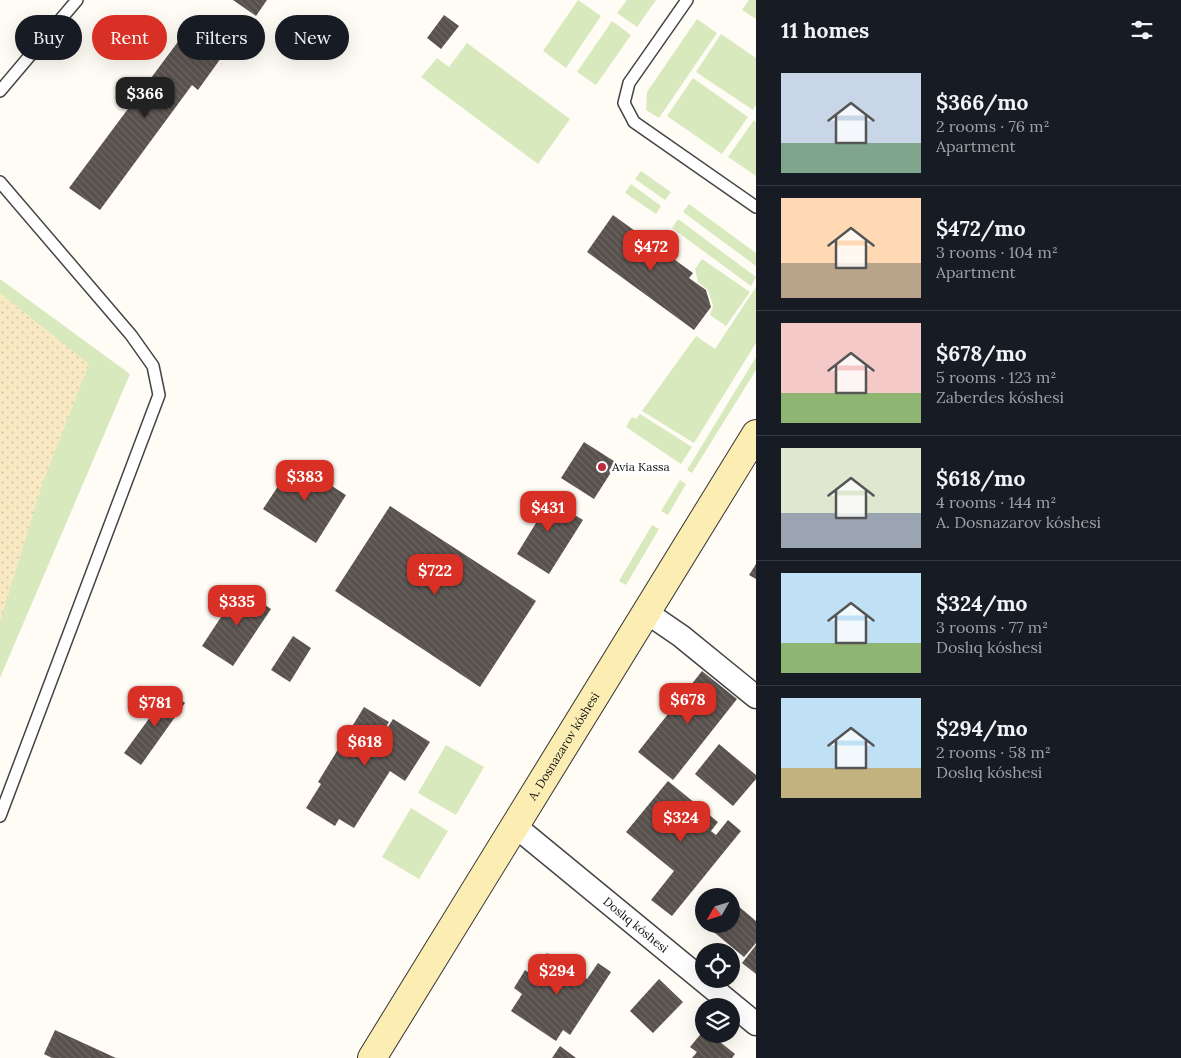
<!DOCTYPE html>
<html lang="en">
<head>
<meta charset="utf-8">
<style>
	body { margin:0; font-family:Lora,serif; background:#20242c; color:#f1f3f6; height:100vh; display:flex; flex-direction:column; font-size:19px; white-space:nowrap }
	* { box-sizing:border-box; margin:0 }
	p { font-size:16px; color:#9ea1a6 }
	.icon { flex:none; width:28px; height:28px; fill:none; stroke:currentColor; stroke-width:2; stroke-linecap:round; stroke-linejoin:round }
	.map { position:relative; flex:1; overflow:hidden }
	.details { display:flex; flex-direction:column; background:#171b24; width:425px }
	.details>* { flex:none }
	.guide { position:absolute; left:15px; top:15px; width:475px; height:45px; display:flex; gap:10px }
	.needle { width:32px; rotate:231deg }
	.controls { position:absolute; left:695px; top:888px; display:grid; gap:10px }
	.controls a { display:grid; place-items:center; width:45px; height:45px; border-radius:50%; background:#171b24; box-shadow:0 5px 20px #0002; font-size:25px }
	.price { position:absolute; translate:-50% -42px; padding:0 11px; border-radius:10px; background:#d93025; color:#fff; font-size:16px; line-height:32px; filter:drop-shadow(0 1px 2px #0008) }
	.price::after { content:''; position:absolute; left:50%; top:30px; width:15px; height:11px; margin-left:-8px; background:inherit; clip-path:polygon(0 0,100% 0,50% 100%) }
	.price.selected { background:#222; color:#fff }
	ul { padding:0; list-style:none }
	li { display:flex; align-items:center; gap:15px; height:125px; padding:0 25px }
	li+li { border-top:1px solid #363941 }
	li span { display:grid; place-items:center; flex:none; width:140px; height:100px; border-radius:0px; color:#555 }
	li>.icon { margin-inline-start:auto }
	span .icon { width:60px; height:60px; fill:#fffc; stroke-width:1 }
	li b { font-size:21px }
	h2 { display:flex; justify-content:space-between; align-items:center; height:60px; padding:0 25px; font-size:21px }
	.pill { padding:0 18px; border-radius:22px; background:#171b24; box-shadow:0 5px 20px #0002; font-size:18px; line-height:45px }
	.pill.selected { background:#d93025; color:#fff }
	main { display:flex; flex:1; min-height:0 }
	.map>svg:first-child { display:block }
	.grass { fill:#d8e9be }
	.sand { fill:url(#sand-dots) }
	.building { fill:url(#building-back-hatch) }
	.lines { fill:none; stroke-linecap:round; stroke-linejoin:round }
	.service-casing { stroke:#444; stroke-width:14 }
	.minor-casing { stroke:#444; stroke-width:25 }
	.secondary-casing { stroke:#333; stroke-width:30 }
	.service { stroke:#fff; stroke-width:11 }
	.minor { stroke:#fff; stroke-width:22 }
	.secondary { stroke:#fceeb3; stroke-width:28 }
	.poi-dot { fill:#be2b3e; stroke:#fff; stroke-width:2 }
	.labels { text-anchor:middle; stroke-width:5; stroke-linejoin:round; paint-order:stroke }
	.poi-label { font-size:12px; fill:#111; stroke:#fff; text-anchor:start }
	.street-label { font-size:12px; fill:#111; stroke:#fff }
</style>
</head>
<body>
<main>
<div class="map">
<svg width="756" height="1058" viewBox="0 0 756 1058">
	<defs>
		<pattern id="sand-dots" width="8" height="8" patternUnits="userSpaceOnUse" patternTransform="scale(1.25)"><rect width="8" height="8" fill="#f9e9c3"/><path d="M2 2h.1M6 6h.1" fill="none" stroke="#d4c7a6" stroke-width="1.8" stroke-linecap="round"/></pattern>
		<pattern id="building-back-hatch" width="6" height="6" patternUnits="userSpaceOnUse" patternTransform="scale(1.25)"><rect width="6" height="6" fill="#59514d"/><path d="M-1 5l2 2M0 0l6 6M5-1l2 2" fill="none" stroke="#6c6662"/></pattern>
	</defs>
	<rect width="100%" height="100%" fill="#fffcf5"/>
	<path class="grass" d="M578 0 601 16 566 68 543 51Z
		M627 0H656L637 27 617 13Z
		M749 0H756V19L742 10Z
		M697 19 717 33 659 118 646 110 647 92Z
		M612 21 631 35 596 85 577 72Z
		M721 34 756 58V105L753 110 696 72Z
		M467 43 570 119 538 164 421 77 437 58 449 67Z
		M693 78 748 117 722 154 667 116Z
		M754 120 756 122V176L728 157Z
		M641 171 671 192 665 200 635 179Z
		M631 184 661 206 656 214 625 193Z
		M689 204 756 253V266L683 212Z
		M678 219 756 277 751 286 672 228Z
		M702 259 750 292 726 326 710 315 713 306 708 290 698 282 695 269Z
		M0 279 130 374 0 678Z
		M756 287V343L694 443 642 411 696 336 715 349Z
		M756 357V370L692 473 687 470Z
		M640 414 692 447 681 464 626 427 632 417 636 419Z
		M680 480 686 484 668 515 661 511Z
		M652 525 659 529 626 585 619 581Z
		M446 745 484 767 456 815 418 793Z
		M411 808 448 831 419 879 382 857Z"/>
	<path class="sand" d="M0 293 89 364 43 482 0 622Z"/>
	<path class="building" d="M233 0H267L256 16Z
		M444 15 459 26 441 49 427 38Z
		M186 31 221 58 198 90 192 85 100 210 69 188Z
		M613 215 693 273 689 278 706 290 711 307 694 330 587 252Z
		M584 442 617 463 594 499 561 478Z
		M294 462 346 495 316 543 263 509Z
		M530 494 547 505 550 500 583 520 549 574 517 554 539 518 522 508Z
		M390 506 536 601 480 687 335 591Z
		M756 564V579L749 575Z
		M240 588 271 609 233 666 202 646Z
		M293 636 311 648 290 682 271 670Z
		M702 671 737 699 673 780 638 752Z
		M169 691 185 703 141 765 124 753Z
		M364 707 389 722 385 729 386 730 393 719 430 742 405 781 390 771 354 828 339 819 335 826 306 808 321 784 318 782Z
		M719 744 756 775V779L733 806 695 774Z
		M668 781 718 822 711 831 716 835 728 820 741 831 672 916 651 900 674 871 626 832Z
		M731 900 756 921V943L744 957 704 924H731Z
		M704 909V924L697 918Z
		M756 945V974L742 963Z
		M547 953 587 979 598 963 611 972 570 1035 563 1030 556 1041 511 1011 522 994 514 988 525 970 532 975Z
		M659 979 683 1002 653 1033 630 1011Z
		M55 1030 116 1058H52L44 1054Z
		M704 1030V1034H710L735 1054 732 1058H692L697 1052 690 1047Z
		M560 1046 576 1058H552Z"/>
	<g class="lines">
		<g class="service-casing">
			<path id="service" d="M687 0 629 83 624 103 634 122 756 207
				M0 91 77 0
				M0 182 131 335 153 366 159 395 0 816"/>
		</g>
		<g class="minor-casing">
			<g id="minor">
				<path d="M646 612 681 636 756 697"/>
				<path id="s1" d="M515 826 756 1024"/>
			</g>
		</g>
		<g class="secondary-casing">
			<g id="secondary">
				<path id="s2" d="M372 1058 756 434"/>
			</g>
		</g>
		<use href="#service" class="service"/>
		<use href="#minor" class="minor"/>
		<use href="#secondary" class="secondary"/>
	</g>
	<circle class="poi-dot" cx="602" cy="467" r="5"/>
	<g class="labels">
		<g class="poi-label">
			<text x="612" y="471">Avia Kassa</text>
		</g>
		<g class="street-label">
			<text dy="4" stroke="none"><textPath href="#s2" startOffset="366">A. Dosnazarov kóshesi</textPath></text>
			<text dy="4" stroke="none"><textPath href="#s1" startOffset="156">Doslıq kóshesi</textPath></text>
		</g>
	</g>
</svg>
<div class="controls">
<a><svg class="needle" viewBox="-14 -14 28 28"><path d="M0-13l5 13h-10z" fill="#e53935"/><path d="M0 13l5-13h-10z" fill="#9ea1a6"/></svg></a>
<a><svg class="icon" aria-label="locate" viewBox="0 0 24 24"><circle cx="12" cy="12" r="6"/><path d="M12 2v4M12 18v4M2 12h4M18 12h4"/></svg></a>
<a><svg class="icon" aria-label="layers" viewBox="0 0 24 24"><path d="M12 4l9 5-9 5-9-5zM3 14l9 5 9-5"/></svg></a>
</div>
<b class="price selected" style="left:145px;top:119px">$366</b>
<b class="price" style="left:651px;top:272px">$472</b>
<b class="price" style="left:305px;top:502px">$383</b>
<b class="price" style="left:548px;top:533px">$431</b>
<b class="price" style="left:435px;top:596px">$722</b>
<b class="price" style="left:237px;top:627px">$335</b>
<b class="price" style="left:688px;top:725px">$678</b>
<b class="price" style="left:155px;top:728px">$781</b>
<b class="price" style="left:365px;top:767px">$618</b>
<b class="price" style="left:681px;top:843px">$324</b>
<b class="price" style="left:557px;top:996px">$294</b>
<div class="guide">
<a class="pill">Buy</a>
<a class="pill selected">Rent</a>
<a class="pill">Filters</a>
<a class="pill">New</a>
</div>
</div>
<section class="details">
<h2>11 homes<svg class="icon" aria-label="filters" viewBox="0 0 24 24"><path d="M4 7h16M4 17h16"/><circle cx="9" cy="7" r="2"/><circle cx="15" cy="17" r="2"/></svg></h2>
<ul>
<li><span style="background:linear-gradient(#c9d6e8 70%,#7fa58c 0)"><svg class="icon" aria-label="home" viewBox="0 0 24 24"><path d="M3 11l9-7 9 7M6 9v11h12V9"/></svg></span><div><b>$366/mo</b><p>2 rooms · 76 m²</p><p>Apartment</p></div></li>
<li><span style="background:linear-gradient(#ffd9b3 65%,#b9a48a 0)"><svg class="icon" aria-label="home" viewBox="0 0 24 24"><path d="M3 11l9-7 9 7M6 9v11h12V9"/></svg></span><div><b>$472/mo</b><p>3 rooms · 104 m²</p><p>Apartment</p></div></li>
<li><span style="background:linear-gradient(#f6c9c9 70%,#8fb573 0)"><svg class="icon" aria-label="home" viewBox="0 0 24 24"><path d="M3 11l9-7 9 7M6 9v11h12V9"/></svg></span><div><b>$678/mo</b><p>5 rooms · 123 m²</p><p>Zaberdes kóshesi</p></div></li>
<li><span style="background:linear-gradient(#dfe7d0 65%,#9aa5b1 0)"><svg class="icon" aria-label="home" viewBox="0 0 24 24"><path d="M3 11l9-7 9 7M6 9v11h12V9"/></svg></span><div><b>$618/mo</b><p>4 rooms · 144 m²</p><p>A. Dosnazarov kóshesi</p></div></li>
<li><span style="background:linear-gradient(#bfe0f5 70%,#8fb573 0)"><svg class="icon" aria-label="home" viewBox="0 0 24 24"><path d="M3 11l9-7 9 7M6 9v11h12V9"/></svg></span><div><b>$324/mo</b><p>3 rooms · 77 m²</p><p>Doslıq kóshesi</p></div></li>
<li><span style="background:linear-gradient(#bfe0f5 70%,#c2b280 0)"><svg class="icon" aria-label="home" viewBox="0 0 24 24"><path d="M3 11l9-7 9 7M6 9v11h12V9"/></svg></span><div><b>$294/mo</b><p>2 rooms · 58 m²</p><p>Doslıq kóshesi</p></div></li>
</ul>
</section>
</main>
</body>
</html>
